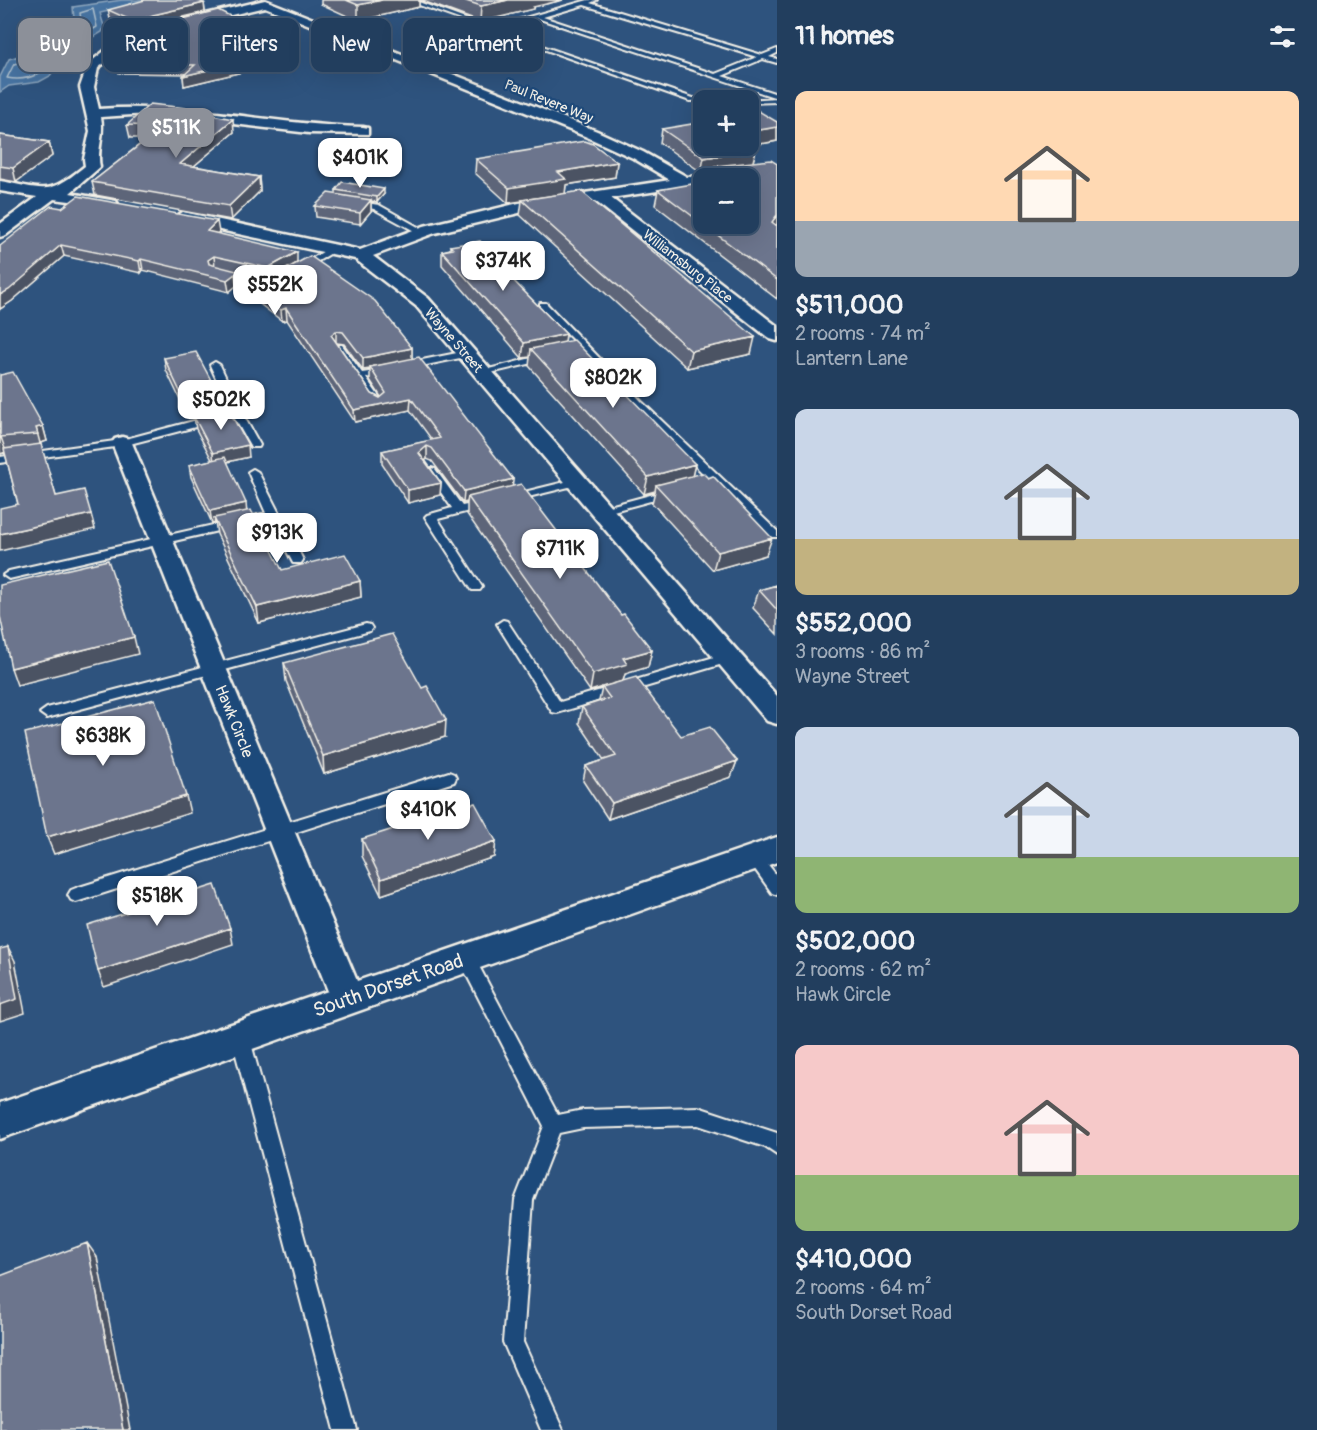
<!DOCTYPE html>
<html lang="en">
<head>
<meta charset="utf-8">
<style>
	body { margin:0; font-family:Pangolin,sans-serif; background:#2e4967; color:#f1f3f6; height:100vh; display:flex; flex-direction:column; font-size:22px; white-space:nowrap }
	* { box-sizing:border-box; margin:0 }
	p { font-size:20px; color:#a2aebc }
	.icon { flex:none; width:33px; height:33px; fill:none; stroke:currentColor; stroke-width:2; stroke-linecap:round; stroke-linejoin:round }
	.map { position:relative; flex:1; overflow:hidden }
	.drawer { display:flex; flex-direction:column; background:#223e5e; width:540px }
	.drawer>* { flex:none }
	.guide { position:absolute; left:18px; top:18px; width:570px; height:54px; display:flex; gap:12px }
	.buttons { position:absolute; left:693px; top:90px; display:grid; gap:12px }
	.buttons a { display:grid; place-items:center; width:66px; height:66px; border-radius:12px; background:#223e5e; box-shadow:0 6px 24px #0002,0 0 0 2px #3f5773; font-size:30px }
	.price { position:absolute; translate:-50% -51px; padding:0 14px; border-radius:12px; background:#fff; color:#222; font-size:20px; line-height:39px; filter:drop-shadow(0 2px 3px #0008) }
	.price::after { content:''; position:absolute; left:50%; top:36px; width:18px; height:14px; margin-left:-9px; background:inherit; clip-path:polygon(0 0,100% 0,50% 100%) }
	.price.selected { background:#8c9099; color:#fff }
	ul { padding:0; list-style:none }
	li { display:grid; align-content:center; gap:12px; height:318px; padding:0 18px }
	li span { display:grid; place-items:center; height:186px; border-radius:12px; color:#555 }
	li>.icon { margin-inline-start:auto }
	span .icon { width:108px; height:108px; fill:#fffc; stroke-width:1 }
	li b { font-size:26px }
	h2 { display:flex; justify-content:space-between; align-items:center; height:72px; padding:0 18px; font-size:26px }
	.pill { padding:0 21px; border-radius:12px; background:#223e5e; box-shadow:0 6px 24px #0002,0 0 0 2px #3f5773; font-size:21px; line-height:54px }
	.pill.selected { background:#8c9099; color:#fff }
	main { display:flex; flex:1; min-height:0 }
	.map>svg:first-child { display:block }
	.water { fill:#4673a1; stroke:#8ca5bd; stroke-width:1.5 }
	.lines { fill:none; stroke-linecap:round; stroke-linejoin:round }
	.shore { stroke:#aebfcc; stroke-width:1.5 }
	.service-casing { stroke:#f4f1e8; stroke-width:4 }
	.minor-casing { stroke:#f4f1e8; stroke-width:5 }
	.service { fill:#1f4a7a; fill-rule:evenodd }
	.minor { fill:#1f4a7a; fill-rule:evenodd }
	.wall { fill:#5d6579; stroke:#f4f1e8; stroke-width:1.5; fill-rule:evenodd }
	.shaded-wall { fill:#4c5263; stroke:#f4f1e8; stroke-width:1.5 }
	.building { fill:#6c758d; stroke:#f4f1e8; stroke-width:1.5 }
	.labels { text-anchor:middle; stroke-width:4.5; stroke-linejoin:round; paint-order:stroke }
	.far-street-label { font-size:14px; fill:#f4f1e8; stroke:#1f4a7a }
	.street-label { font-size:16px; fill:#f4f1e8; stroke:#1f4a7a }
	.near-street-label { font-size:20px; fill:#f4f1e8; stroke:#1f4a7a }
</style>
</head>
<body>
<main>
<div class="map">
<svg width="777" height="1430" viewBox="0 0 777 1430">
	<rect width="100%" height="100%" fill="#2e537e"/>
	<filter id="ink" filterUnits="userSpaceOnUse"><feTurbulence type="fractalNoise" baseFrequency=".0167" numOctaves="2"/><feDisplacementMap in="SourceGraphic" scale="12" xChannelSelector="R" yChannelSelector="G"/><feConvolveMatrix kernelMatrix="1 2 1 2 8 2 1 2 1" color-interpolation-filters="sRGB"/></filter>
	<g filter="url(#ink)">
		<path class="water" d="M122 0H158L100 13 104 26 102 32 62 56 50 76 39 82 9 86 0 92V77L9 59 63 43 75 32 73 7Z"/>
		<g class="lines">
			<path class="shore" d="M93 9 97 27 83 35 80 13Z
				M51 53 55 57C43 75 28 82 7 78L14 64Z"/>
			<g class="service-casing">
				<path id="service" d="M405 0H413L490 28 588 0H597L590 3 762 55 777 49V53L769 57 777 59V63L763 59 722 76 777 94V98L537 18 496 30 693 98 714 100 690 101ZM584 5 757 57 715 74 543 17Z
					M777 98V102L748 103V100H745Z
					M354 201 379 205 427 232 420 234 374 209 351 205V201Z
					M331 247 338 249 305 269 298 267Z
					M540 303H546L642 402 777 531V537H769L714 484 698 486V482L709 479 634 406 585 352H575V348L580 347 540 307Z
					M336 345H342L362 373 388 369V373L366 378 380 398 379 400H371L334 347Z
					M467 351 470 352V356L407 369 402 366 407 363Z
					M547 354 552 357 550 359 482 375 477 372Z
					M215 362 220 365 242 413 260 445 259 447H251L234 417 122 446 0 463V457L122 440 231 411 210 365Z
					M431 468 435 469 462 506 485 501 491 504 489 506 438 519 482 587 480 590H472L425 517 427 515 452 508 426 471Z
					M253 469 258 472 303 560 301 563H293L270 519 9 579 3 575 9 571 266 513 248 472Z
					M577 479 581 480V484L512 501 506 498 508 496Z
					M669 490 675 493 673 495 602 514 596 511 598 509Z
					M503 620 507 621 560 702 728 653 734 658 733 661 557 713 552 712 497 624Z
					M366 624 370 625 372 628 370 631 47 718 40 713 47 708Z
					M449 772 454 774 456 778 454 782 76 902 71 900 68 895 71 890 76 888Z
					M754 851 759 853 777 876V895L772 893 749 861 746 857 749 853Z
					M466 951 472 953 558 1115 583 1110 698 1107 777 1133V1155L765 1147 698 1125 583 1128 559 1133 533 1200 523 1342 563 1430H541L503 1342 515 1200 544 1126 458 958 460 953Z
					M240 1028 246 1030 249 1036 357 1430H335L231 1036 234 1030Z"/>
			</g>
			<g class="minor-casing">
				<path id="minor" d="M265 0 597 131 643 152 687 177 709 176 711 178H704V184L611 198 777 326V341L770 339 595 201 519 213 435 233 373 256 428 298 777 696V724L767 721 416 306 355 259 183 222 175 217 183 212 360 250 424 226 519 203 670 180 633 158 587 137 265 7 163 31 124 48 98 68 94 87 99 109C188 102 274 125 363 127L368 128V134L309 133 148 114 101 117C105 136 96 150 100 167L70 193 116 201 118 204 116 207 54 199 6 235 0 237V224L37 197 0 191V181C46 189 47 197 85 166L84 159 90 131 80 87 88 64 116 42 155 26Z
					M122 437 129 439 132 443 357 981 777 837V862L0 1139V1103L328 991 112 443 115 439Z"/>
			</g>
			<use href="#service" class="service"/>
			<use href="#minor" class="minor"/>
		</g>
		<path class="wall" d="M321 0H419V7L358 21 321 4Z
			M420 0H563L533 7V9L480 22Z
			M204 3 205 12 154 24 137 31 110 19 108 10Z
			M175 21 243 30 231 33 275 64 184 86 183 76 185 74 119 73 117 64Z
			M205 114 234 132 194 166 259 177 260 191 231 220 95 195 92 182 148 138H130L127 125Z
			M777 122V141L749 146 756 150 753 162 777 164V224L776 225 777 226V299L655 205 658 190 748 178H713L714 170 701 172 660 143 662 129 748 146Z
			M0 135 49 142 52 156 16 182 0 179Z
			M476 159 617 162 615 177 566 185 565 193 751 354 687 368 520 215 522 201 508 203 475 173Z
			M336 190 384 194 377 202 371 201V211L360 224 316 217 315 206 336 194Z
			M219 232 217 233 297 263 412 348V359L513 479 512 486 621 615 652 650 648 667 625 674 623 681 681 736 737 761 731 777 608 819 583 781 586 766 604 760 579 723 582 707 599 701 602 688 590 691 467 514V502L463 503 432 461 427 459 425 460 441 483 440 495 408 503 382 464V451L432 440 410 410 355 422 287 320 282 321 236 286 229 292 143 270 141 273 64 256 12 301 0 309V246ZM337 343 344 344 363 370 370 369V380L381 397 380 398 372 394Z
			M450 246 507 274 566 334 565 342 695 464 692 476 766 555 713 570 652 503 655 491 644 494 529 366 530 357 522 358 442 265V251L450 249Z
			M164 358 221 399 222 410 249 457 227 462 247 511 282 570 360 581 361 597 259 623 217 534 215 522 212 523 191 477 189 465 212 460 196 429 194 417 206 414 189 418 166 370Z
			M0 375 43 426 47 441 40 443 56 496 95 529 18 504 5 453 0 454Z
			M777 585V634L753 608 759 590Z
			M284 663 445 737 324 774 286 681Z
			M362 839 496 841 494 857 381 895 362 856Z"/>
		<path class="shaded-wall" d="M382 0H419V7L358 21V5Z
			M508 0H563L533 7V9L480 22 481 6Z
			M204 3 205 12 154 24 137 31 135 22 153 15Z
			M242 22 243 30 219 36 218 27Z
			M274 54 275 64 184 86 183 76Z
			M233 119 234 132 181 177 180 164Z
			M777 127V141L738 148 748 146V132Z
			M49 142 52 156 16 182 13 168Z
			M756 150 752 165 715 166 714 170 701 172 704 158Z
			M617 162 615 177 566 185 565 194 522 200V201L508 203 509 188 558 172Z
			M259 177 260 191 231 220 229 206Z
			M384 189V194L377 202V197Z
			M371 200V211L360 224V213Z
			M777 215V224L768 237 772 222Z
			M217 221 219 232 208 242 207 231Z
			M61 245 64 256 12 301 0 309V295Z
			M297 252V263L269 280 268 268Z
			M214 256 215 268 210 271 208 260Z
			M141 259 143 270 141 273 139 261Z
			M235 274 236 286 229 292 227 280Z
			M286 308 287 320 282 321 281 310Z
			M336 331V343L331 335Z
			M566 334 564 349H531L530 357 522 358 524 343Z
			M755 337 751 354 687 368 691 351Z
			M412 348V360L370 367V369L363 370V358Z
			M411 398 410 410 355 422 354 410Z
			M221 399 223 411 189 418 187 406Z
			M43 426 47 441 40 443 36 428Z
			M0 437H1L6 452 0 454Z
			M248 445 249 457 214 465 213 453Z
			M427 446V459L419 465V453Z
			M695 464 691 481 656 485 655 491 644 494 648 477Z
			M513 479 512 492 468 497 467 502 463 503 464 491Z
			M441 483 440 495 408 503V490Z
			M246 503 247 515 214 518 215 522 212 523 210 511Z
			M91 514 95 529 0 551V534Z
			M772 538 766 555 713 570 718 552Z
			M360 581 361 597 259 623 257 607Z
			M134 637 138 654 17 685 11 668Z
			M652 650 648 667 625 674 623 681 590 691 593 674 623 658Z
			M446 720 445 737 324 774 323 756Z
			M737 761 731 777 608 819 612 803Z
			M186 796 190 813 54 854 47 837Z
			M496 841 494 857 381 895V879Z
			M230 928 233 944 104 987 98 971Z
			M8 947 15 961 25 1013 0 1021V1005Z
			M87 1243 97 1257 130 1430H123Z"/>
		<path class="building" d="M145 0H197L204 3 153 15 135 22 108 10Z
			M346 0H382L358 5Z
			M463 0H508L481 6Z
			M218 10 242 22 218 27 274 54 183 76 195 65 117 64 136 35 175 21Z
			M150 104 205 110 202 113 233 119 180 164 259 177 229 206 92 182 164 126 127 125Z
			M748 107H752L777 122V127L748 132Z
			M704 122V146L748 145 756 150 704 158 662 129Z
			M0 135 49 142 13 168 0 166Z
			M585 141 593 144 617 162 558 172 566 179 509 188 476 159Z
			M771 160 777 164V215L772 222 777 226V280L658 190 704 182V224H748V178H724L732 177 715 166Z
			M342 182 384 189 377 197 336 190Z
			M581 191 755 337 691 351 522 200Z
			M328 193 371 200 360 213 315 206Z
			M78 196 217 221 207 231 297 252 268 268 214 256 208 260 209 264 268 279 310 256 375 301 412 348 363 358 343 332 336 331 331 335 372 394 380 398 386 393 370 367 419 357 513 479 464 491 432 448 427 446 419 453 441 483 408 490 382 451 440 438 411 398 354 410 286 308 281 310 235 274 227 280 141 259 139 261 61 245 9 290 0 295V246L51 206 62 208Z
			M480 241 507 270 504 271 566 334 524 343 442 251 453 249 450 246Z
			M574 340 695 464 648 477 531 349Z
			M196 352 221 399 187 406 164 358Z
			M13 372 43 426 36 428 38 434 0 437V375Z
			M228 409 248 445 213 453 194 417Z
			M41 444 56 496 84 490 91 514 0 534V508L18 504 4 449Z
			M225 457 246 503 210 511 189 465Z
			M703 473 708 478 713 476 772 538 718 552 656 485Z
			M521 484 621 615 624 614 652 650 623 658 627 664 593 674 468 497Z
			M251 510 282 570 345 554 360 581 257 607 214 518Z
			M108 560 134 637 11 668 0 616V585Z
			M777 585V610L759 590Z
			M392 634 422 688 427 686 446 720 323 756 284 663Z
			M636 677 681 736 710 727 737 761 612 803 586 766 616 756 582 707 610 698 602 687Z
			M155 699 186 796 47 837 25 733Z
			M475 803 496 841 381 879 362 839Z
			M215 885 230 928 98 971 87 925Z
			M8 947 17 999 0 1005V949Z
			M87 1243 123 1430H0V1276Z"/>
	</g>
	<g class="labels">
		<g class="far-street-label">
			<text transform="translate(549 101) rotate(22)" y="5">Paul Revere Way</text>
			<text transform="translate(688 266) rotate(38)" y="5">Williamsburg Place</text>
			<text transform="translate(454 340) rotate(49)" y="5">Wayne Street</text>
		</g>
		<g class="street-label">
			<text transform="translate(235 721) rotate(68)" y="6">Hawk Circle</text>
		</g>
		<g class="near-street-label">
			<text transform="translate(388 985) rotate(-19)" y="7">South Dorset Road</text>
		</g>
	</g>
</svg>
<div class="buttons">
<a>+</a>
<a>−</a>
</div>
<b class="price selected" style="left:176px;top:159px">$511K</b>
<b class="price" style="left:360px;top:189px">$401K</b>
<b class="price" style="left:503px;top:292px">$374K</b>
<b class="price" style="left:275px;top:316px">$552K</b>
<b class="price" style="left:613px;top:409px">$802K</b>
<b class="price" style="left:221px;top:431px">$502K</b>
<b class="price" style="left:277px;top:564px">$913K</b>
<b class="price" style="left:560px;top:580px">$711K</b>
<b class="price" style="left:103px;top:767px">$638K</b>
<b class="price" style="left:428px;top:841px">$410K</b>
<b class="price" style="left:157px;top:927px">$518K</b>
<div class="guide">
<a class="pill selected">Buy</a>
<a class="pill">Rent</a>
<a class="pill">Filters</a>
<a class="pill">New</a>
<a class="pill">Apartment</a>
</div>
</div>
<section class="drawer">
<h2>11 homes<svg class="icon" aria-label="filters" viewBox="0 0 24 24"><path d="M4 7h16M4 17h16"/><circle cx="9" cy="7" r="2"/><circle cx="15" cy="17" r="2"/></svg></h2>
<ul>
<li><span style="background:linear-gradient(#ffd9b3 70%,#9aa5b1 0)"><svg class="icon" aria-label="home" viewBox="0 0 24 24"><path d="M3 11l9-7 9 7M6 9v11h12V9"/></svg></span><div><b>$511,000</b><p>2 rooms · 74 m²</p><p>Lantern Lane</p></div></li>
<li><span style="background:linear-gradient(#c9d6e8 70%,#c2b280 0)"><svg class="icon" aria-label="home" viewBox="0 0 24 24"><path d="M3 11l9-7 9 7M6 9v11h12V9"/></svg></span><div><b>$552,000</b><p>3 rooms · 86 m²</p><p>Wayne Street</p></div></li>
<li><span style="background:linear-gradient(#c9d6e8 70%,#8fb573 0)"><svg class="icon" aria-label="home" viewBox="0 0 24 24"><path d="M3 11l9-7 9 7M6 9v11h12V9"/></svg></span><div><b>$502,000</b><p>2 rooms · 62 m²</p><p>Hawk Circle</p></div></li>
<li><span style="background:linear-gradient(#f6c9c9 70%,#8fb573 0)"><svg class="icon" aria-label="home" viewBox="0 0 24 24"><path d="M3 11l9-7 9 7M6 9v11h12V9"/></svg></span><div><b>$410,000</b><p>2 rooms · 64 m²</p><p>South Dorset Road</p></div></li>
</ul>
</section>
</main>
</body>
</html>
